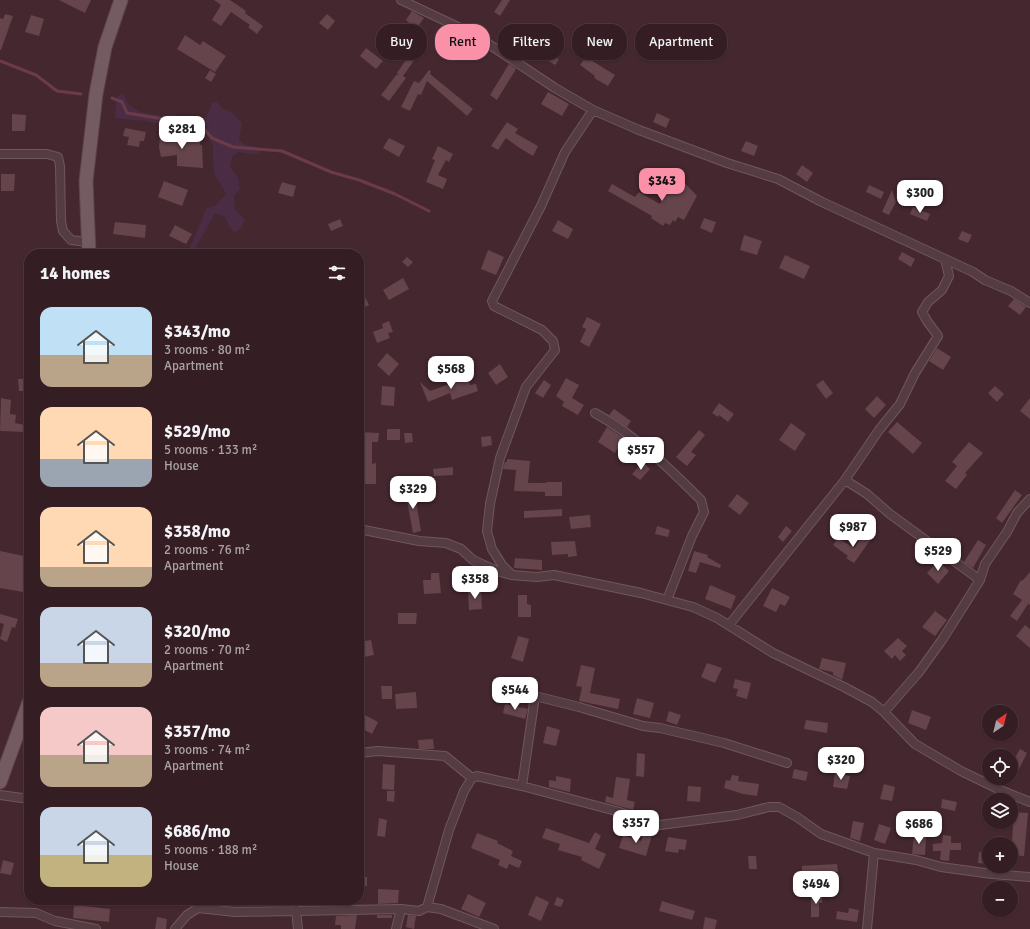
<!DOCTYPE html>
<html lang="en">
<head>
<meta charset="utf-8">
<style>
	body { margin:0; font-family:Signika,sans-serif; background:#3f2a30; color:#f1f3f6; height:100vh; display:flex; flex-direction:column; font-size:15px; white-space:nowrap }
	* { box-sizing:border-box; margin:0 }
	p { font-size:13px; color:#a9a2a6 }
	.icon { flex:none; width:22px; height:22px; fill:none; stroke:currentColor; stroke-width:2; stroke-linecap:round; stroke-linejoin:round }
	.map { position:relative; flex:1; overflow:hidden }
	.drawer { position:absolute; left:24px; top:249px; width:340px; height:656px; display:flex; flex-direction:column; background:#341d23; border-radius:16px; box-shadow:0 1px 3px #0004,0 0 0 1px #4e3b41 }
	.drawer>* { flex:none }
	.top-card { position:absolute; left:376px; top:24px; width:380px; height:36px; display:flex; gap:8px }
	.needle { width:26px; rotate:35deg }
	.tools { position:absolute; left:982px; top:705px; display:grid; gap:8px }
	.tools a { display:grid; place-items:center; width:36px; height:36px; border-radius:50%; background:#341d23; box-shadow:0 1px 3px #0004,0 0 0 1px #4e3b41; font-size:20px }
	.price { position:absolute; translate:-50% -34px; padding:0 9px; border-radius:8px; background:#fff; color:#222; font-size:13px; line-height:26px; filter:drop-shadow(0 1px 2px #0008) }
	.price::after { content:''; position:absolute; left:50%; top:24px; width:12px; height:9px; margin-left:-6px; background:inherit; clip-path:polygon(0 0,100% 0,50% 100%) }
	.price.active { background:#fb91a9; color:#111 }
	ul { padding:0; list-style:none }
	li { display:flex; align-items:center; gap:12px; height:100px; padding:0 16px }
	li span { display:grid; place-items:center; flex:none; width:112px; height:80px; border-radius:12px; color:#555 }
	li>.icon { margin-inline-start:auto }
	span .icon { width:48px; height:48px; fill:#fffc; stroke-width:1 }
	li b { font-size:17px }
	h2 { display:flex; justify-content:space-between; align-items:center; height:48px; padding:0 16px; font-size:17px }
	.pill { padding:0 14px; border-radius:16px; background:#341d23; box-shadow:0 1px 3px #0004,0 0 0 1px #4e3b41; font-size:14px; line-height:36px }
	.pill.active { background:#fb91a9; color:#111 }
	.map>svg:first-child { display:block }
	.green { fill:#4a2d44 }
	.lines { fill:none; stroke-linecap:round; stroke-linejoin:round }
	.stream { stroke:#6c3b48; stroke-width:3 }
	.building { fill:#65444c }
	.street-casing { stroke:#6f575d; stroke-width:10 }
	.primary-casing { stroke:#5e454b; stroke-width:15 }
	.street { stroke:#543c42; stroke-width:8 }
	.primary { stroke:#745a61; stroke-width:13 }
</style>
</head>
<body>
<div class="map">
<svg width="1030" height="929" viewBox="0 0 1030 929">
	<rect width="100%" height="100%" fill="#45272f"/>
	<path class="green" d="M123 94 129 105 140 112 162 116 174 114 198 122 207 116 212 103 217 102 222 108 232 113 242 123 239 140 245 145 260 148 259 154H250L238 152 232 157 230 167 238 178 240 189 234 196 235 209 245 220 241 228 235 232 230 228 225 217 215 213 192 254H187L196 234 206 209 216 205 226 194 215 175 213 164V145L205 131 190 130 145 121 115 118 116 103 118 96Z"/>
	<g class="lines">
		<path class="stream" d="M0 61 36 75 57 91 81 94
			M112 98 122 102 127 113 163 119 189 128 204 129 212 138 233 147 282 151 331 172 359 180 395 194 429 211"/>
	</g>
	<path class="building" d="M59 0H91L85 13Z
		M214 0H230L246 11 245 13 263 26 257 34 248 27 250 25 231 12 221 26 212 20 221 5Z
		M502 0H510L500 16 494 12Z
		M412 11 424 18 416 29 406 20Z
		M5 14 13 16 1 50H0V18L3 19Z
		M327 14 335 21 328 30 319 23Z
		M31 15 44 19 39 36 25 32Z
		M185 35 200 45 203 41 226 56 215 72 177 49Z
		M523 36 559 59 555 65 519 43Z
		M366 48 383 61 376 69 360 56Z
		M412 51 418 55 403 76 406 78 389 101 381 95 397 74 400 75 397 73Z
		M586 57 615 75 608 86 594 78 595 76 580 65Z
		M509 64 516 69 497 100 490 95Z
		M210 70 216 74 211 82 205 78Z
		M429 70 431 71 430 74 473 109 467 116 427 81 421 95 418 94 410 111 401 107 414 81 419 83Z
		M548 92 569 104 562 116 541 104Z
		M657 113 670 119 666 128 653 122Z
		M12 114 26 115 25 131H12Z
		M507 122 518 129 515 133 538 146 533 156 518 147 506 138 498 150 491 146Z
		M125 128 146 132 144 141H140L139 147 127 145 129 137 123 136Z
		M160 135 188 136V139L200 138V145H202L203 168 177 166V155L161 157 159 147Z
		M389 138 405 146 399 157 383 148Z
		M746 141 758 146 754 156 741 151Z
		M438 146 453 154 449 162 446 160 438 175 447 179 443 189 426 182 435 160 432 159Z
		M802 165 813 173 807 182 796 174Z
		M1 174H15L14 191H1Z
		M680 178 697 196 684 220 678 217 675 222 673 220 670 225 665 223 663 226 651 218 652 216 608 191 612 184 635 197 639 192 660 204 674 179Z
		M164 181 188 190 182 206 158 197Z
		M282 182 296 186 293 197 278 193Z
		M869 185 884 192 881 199 866 192Z
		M892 190 896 202 889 215 882 212Z
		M913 207 930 214 927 221 910 214Z
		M704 218 716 222 712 233 700 228Z
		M340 219 343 226 331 231 328 224Z
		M558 220 573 229 568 239 552 231Z
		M115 222 146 225 145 238 113 234Z
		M175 225 192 234 186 244 169 236Z
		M962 231 972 235 968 243 958 239Z
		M744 235 762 241 757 255 740 250Z
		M488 250 504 257 496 275 481 269Z
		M902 252 915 259 911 267 898 259Z
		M785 255 810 266 804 279 779 268Z
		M407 257 413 262 408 267 402 262Z
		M403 278 409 289 389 300 383 290Z
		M359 285 369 305 359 310Z
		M1014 299 1026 307 1020 315 1008 306Z
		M587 317 601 324 589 347 580 342 586 329 582 327Z
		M389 321 393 332 388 333 390 338 377 343 373 332 383 328 382 324Z
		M937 348 951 357 943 370 929 361Z
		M387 353 399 364 389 376 377 365Z
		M500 364 508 377 496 385 488 373Z
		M467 378 470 385 476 384 478 391 452 400 450 393 428 402 420 382 430 391Z
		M566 378 579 385 572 398 584 405 578 415 562 406 564 402 556 396Z
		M18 379H29V391H19Z
		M544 380 551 385 543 398 535 393Z
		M823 380 833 393 826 399 816 385Z
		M382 386 395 387 394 406 381 405Z
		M995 386 1004 394 997 402 988 393Z
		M877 396 886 405 874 418 865 409Z
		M1 398 11 400 10 414 16 415 15 423 25 425 24 432 0 431Z
		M1030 398V419L1020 411Z
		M719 403 734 414 728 422 719 415 718 417 712 413Z
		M614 409 631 421 627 427 609 415Z
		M897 422 922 443 913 454 888 432Z
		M791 423 806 434 795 451 779 440Z
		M607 427 624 438 615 453 598 442Z
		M387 429H400V440H387Z
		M699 430 705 435 691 452 696 455 687 466 676 457Z
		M359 432 379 433 378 442H372V464L376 463V484H362V481H359V474H362L363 441H359Z
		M404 433H412L413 442 405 443Z
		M491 436 492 445 482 447 481 437Z
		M969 442 983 453 965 473 967 475 956 489 945 481 957 466 952 462Z
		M507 459 530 461 528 483H546V482H562V496H545V492L514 491 516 470 503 469 505 462H507Z
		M643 462 650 469 640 480 632 474Z
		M453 467V475L434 476 433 469Z
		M414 489 421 531 413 533 405 490Z
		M1015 490 1022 495 1002 523 996 518Z
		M737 494 749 503 740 515 728 506Z
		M562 509V516L524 518V511Z
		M590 515 591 527 571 529 569 517Z
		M657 526 670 530 668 537 655 534Z
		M786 526 792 531 783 542 778 537Z
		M864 534 871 539 854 563 846 558 848 556 833 545 838 538 854 548Z
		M978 540 986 545 973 568 964 562Z
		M575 541 577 556 568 557V554L552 555 551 542Z
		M0 551 29 557V593L0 588Z
		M694 551 708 555 707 557 721 565 720 568 700 562 696 573 688 571Z
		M515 558 542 560V570L514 568Z
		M938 561 949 571 938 584 927 573Z
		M1030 572V605L1028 604 1017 621 1010 616 1022 600 1013 594 1021 580 1022 581Z
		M431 573H439L441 593 424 594 423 580H431Z
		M710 585 736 596 731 609 705 599Z
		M772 588 790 597 785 606 780 604 776 612 763 606Z
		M481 590 482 609 469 610 468 591Z
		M518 595H527V604L531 605V617H518Z
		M935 611 947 620 935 636 922 627Z
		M398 613H417L416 624H398Z
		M0 614 18 619 15 628 12 627 7 642 0 639 4 624 0 623Z
		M1025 625 1030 629V648L1016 636Z
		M518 636 529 639 523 662 511 658Z
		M898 638 907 646 902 651 906 655 900 661 895 655 892 659 884 651Z
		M371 640 374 655 359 658V642Z
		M822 658 846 663 842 680 833 675V672L819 669Z
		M707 663 722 668 715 683 701 677Z
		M581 665 595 668 590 693 620 699 618 709 579 701 582 687 576 686Z
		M735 679 751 683 747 699 736 696 738 689 733 688Z
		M381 686H392V699H382Z
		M416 692 417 708 396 709 395 694Z
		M637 698 654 703 650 718 633 714Z
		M505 704 528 709 525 719 503 713Z
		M912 710 931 717 926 730 908 723Z
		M669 711 681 715 677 725 666 721Z
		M359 712 378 722 372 734 359 727Z
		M806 720 828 723 827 733 804 729Z
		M547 726 560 730 556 746 543 743Z
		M433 739 434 749H419L418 740Z
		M1020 749 1027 753 1018 771 1011 767V765Z
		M637 753 645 754 644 777 636 776Z
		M383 764 395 765 394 790 382 789Z
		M794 769 808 772 806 781 792 778Z
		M835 773 850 776 847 789 833 787Z
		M732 775 739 776 738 781 759 784 757 796 743 794 724 788 726 780 730 781Z
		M556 776 571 779 570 792 549 787V780L556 781Z
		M616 777 630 779 627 800 635 802 633 810 605 802 606 796 613 798Z
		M884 784 895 787 892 801 880 799Z
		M688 786 701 787 700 802 687 801Z
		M387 791H395L394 802 387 801Z
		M942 799 957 802 955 811 941 808Z
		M1014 812 1028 813 1024 856 1011 855Z
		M379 818 387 820 385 837 377 836Z
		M853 821 864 823 860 841 850 838Z
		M879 824 891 828 885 844 874 840Z
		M546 828 589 843 595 832 601 836 595 849 606 854 599 869 581 860 582 857 558 850 560 844 542 838Z
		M644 832 652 835 646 856 619 848 623 835 641 841Z
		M477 833 498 841 497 843 513 851 511 856 522 861 519 868 509 864 507 869 498 865 500 860 471 848Z
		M914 834 926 835 925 855 912 854Z
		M943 835 951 836V843H961V850H950L949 861 940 860 941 851H933V844L942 843Z
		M668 837 687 840 685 850 679 849 678 853 665 851Z
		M979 852 989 853V864L978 863Z
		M748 856H756L757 869H749Z
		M3 860 14 863 11 875 0 873Z
		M837 864 838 872 802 875V866Z
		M359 877H367V886H359Z
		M378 889 399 890 398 903 378 904Z
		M468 894 486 903 479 917 461 909Z
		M822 894V903H819V917H811V895Z
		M536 896 549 902 541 921 528 915Z
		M557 897 564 900 561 907 554 905Z
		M662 901 695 911 692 920 659 911Z
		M74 905 110 909 109 922 73 918Z
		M849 908 859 910 857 922 836 919 837 911 848 913Z
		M357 915 355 929H341V925H335L336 916Z
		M377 915H392V918H377Z
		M408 915 416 916 414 929 406 927Z
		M157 917 167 919 166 929H155Z
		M705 917 717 920 715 929H703Z"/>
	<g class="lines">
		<g class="street-casing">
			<path id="street" d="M401 0 475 35 555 88 593 110 639 130 727 163 778 179 822 202 945 259 973 272 985 280 1011 291 1030 303
				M0 154H47L58 157 60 166 61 221 63 231 71 240 88 242
				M29 401V402
				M595 413C635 435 668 467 701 500L704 512 692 536 667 600
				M845 480 867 494 890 514 980 580
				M359 529 419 541 446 543 461 549 473 560 484 565 497 571 511 575 537 577 554 575 641 593 693 607 717 618 773 653 844 687 872 702 884 712 915 744 961 771 1000 790 1030 802
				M511 574 502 565 492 549 487 531 490 504 500 458 526 387 555 350 553 341 542 330 494 306 492 301 541 206 565 152 593 110
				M729 625 845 480 879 430 900 404 915 373 938 336 927 321 922 312 928 302 942 290 949 276 945 259
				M884 712 919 672 942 640 980 580 985 564 1007 532 1017 513 1030 499
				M359 753 378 751 445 756 472 778 477 776 522 786 616 811 660 825 737 815 769 807H779L797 817 821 834 874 853 916 860 941 867 992 874 1030 877
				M522 786 535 696 579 707 643 726 660 728 724 743 787 763
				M0 795 22 798 29 797
				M427 907 449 830 464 791 472 778
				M296 910 298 929
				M0 912 36 913 55 921 96 929
				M175 929 187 915 198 908 235 912 401 909 419 911 427 907 441 909 494 929
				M396 929 401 909
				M867 929 874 853"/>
		</g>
		<g class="primary-casing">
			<path id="primary" d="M89 254 86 181 96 94 105 47 121 0
				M0 782 29 702"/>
		</g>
		<use href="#street" class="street"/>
		<use href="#primary" class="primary"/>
	</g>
</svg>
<div class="tools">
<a><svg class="needle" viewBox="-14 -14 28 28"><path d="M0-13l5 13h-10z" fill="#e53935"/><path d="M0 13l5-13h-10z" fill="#a9a2a6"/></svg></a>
<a><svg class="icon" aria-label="locate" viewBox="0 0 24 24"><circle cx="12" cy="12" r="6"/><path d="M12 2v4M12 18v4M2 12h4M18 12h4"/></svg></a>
<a><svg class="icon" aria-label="layers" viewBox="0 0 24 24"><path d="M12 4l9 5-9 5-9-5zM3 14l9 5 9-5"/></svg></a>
<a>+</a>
<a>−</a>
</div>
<b class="price" style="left:182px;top:150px">$281</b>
<b class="price active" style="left:662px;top:202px">$343</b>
<b class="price" style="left:920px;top:214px">$300</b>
<b class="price" style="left:451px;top:390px">$568</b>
<b class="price" style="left:641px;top:471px">$557</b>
<b class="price" style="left:413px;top:510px">$329</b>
<b class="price" style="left:853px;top:548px">$987</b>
<b class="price" style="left:938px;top:572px">$529</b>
<b class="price" style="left:475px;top:600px">$358</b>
<b class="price" style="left:515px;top:711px">$544</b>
<b class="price" style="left:841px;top:781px">$320</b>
<b class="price" style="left:636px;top:844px">$357</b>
<b class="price" style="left:919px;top:845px">$686</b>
<b class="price" style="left:816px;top:905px">$494</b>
<div class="top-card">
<a class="pill">Buy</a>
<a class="pill active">Rent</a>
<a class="pill">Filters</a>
<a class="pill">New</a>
<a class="pill">Apartment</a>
</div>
<section class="drawer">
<h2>14 homes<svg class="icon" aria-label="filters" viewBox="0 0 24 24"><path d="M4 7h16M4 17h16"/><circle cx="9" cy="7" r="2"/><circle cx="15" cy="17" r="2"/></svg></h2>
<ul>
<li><span style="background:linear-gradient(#bfe0f5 60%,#b9a48a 0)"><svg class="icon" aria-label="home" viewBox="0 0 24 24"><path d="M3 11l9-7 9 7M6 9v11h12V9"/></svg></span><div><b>$343/mo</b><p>3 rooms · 80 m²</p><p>Apartment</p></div></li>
<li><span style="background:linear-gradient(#ffd9b3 65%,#9aa5b1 0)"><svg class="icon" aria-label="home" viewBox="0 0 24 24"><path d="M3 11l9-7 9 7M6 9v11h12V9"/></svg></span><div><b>$529/mo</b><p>5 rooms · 133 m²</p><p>House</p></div></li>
<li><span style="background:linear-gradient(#ffd9b3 75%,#b9a48a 0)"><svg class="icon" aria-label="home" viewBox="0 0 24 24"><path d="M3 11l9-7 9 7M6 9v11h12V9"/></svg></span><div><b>$358/mo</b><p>2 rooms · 76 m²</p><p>Apartment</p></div></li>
<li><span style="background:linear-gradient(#c9d6e8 70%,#b9a48a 0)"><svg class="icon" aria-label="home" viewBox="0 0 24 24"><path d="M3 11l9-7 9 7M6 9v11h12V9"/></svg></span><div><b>$320/mo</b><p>2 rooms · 70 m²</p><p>Apartment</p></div></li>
<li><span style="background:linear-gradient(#f6c9c9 60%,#b9a48a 0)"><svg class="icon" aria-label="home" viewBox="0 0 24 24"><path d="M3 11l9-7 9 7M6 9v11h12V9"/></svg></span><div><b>$357/mo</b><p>3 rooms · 74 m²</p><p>Apartment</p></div></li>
<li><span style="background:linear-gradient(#c9d6e8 60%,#c2b280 0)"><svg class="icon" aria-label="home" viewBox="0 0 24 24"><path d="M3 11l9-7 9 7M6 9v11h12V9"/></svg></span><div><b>$686/mo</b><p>5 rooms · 188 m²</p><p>House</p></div></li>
</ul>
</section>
</div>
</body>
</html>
